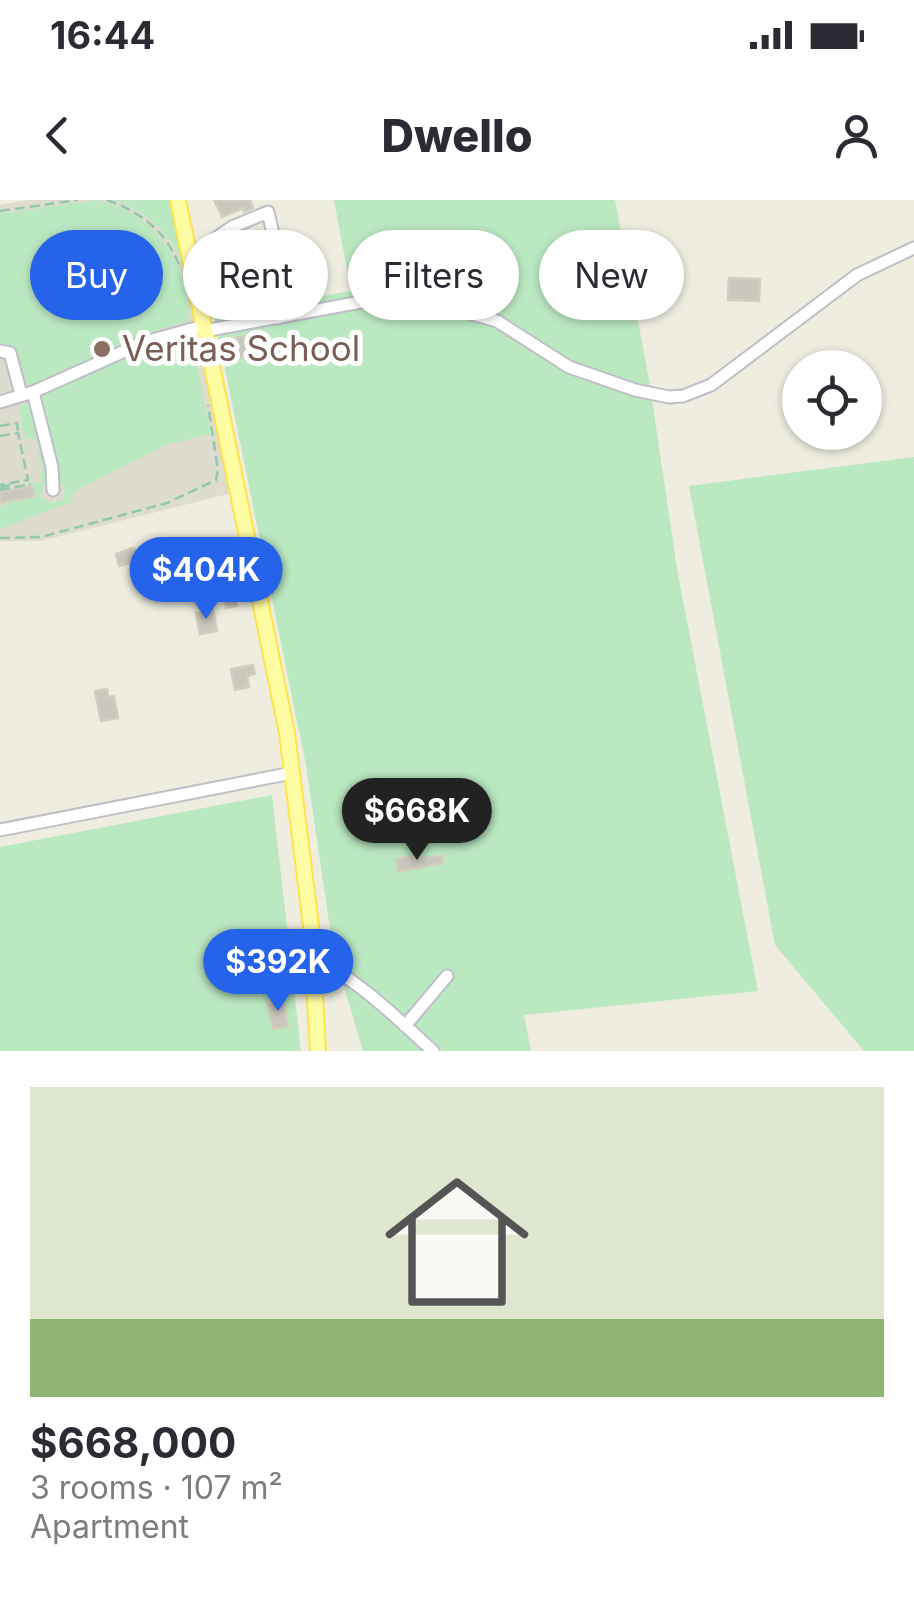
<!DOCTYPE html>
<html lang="en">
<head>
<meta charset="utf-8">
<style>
	body { margin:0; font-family:Inter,sans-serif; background:#f7f7f7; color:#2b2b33; height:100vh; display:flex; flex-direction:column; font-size:38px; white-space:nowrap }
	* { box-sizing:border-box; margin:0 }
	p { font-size:32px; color:#7c7c81 }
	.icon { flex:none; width:55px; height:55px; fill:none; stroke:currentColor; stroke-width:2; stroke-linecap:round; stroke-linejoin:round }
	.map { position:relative; height:851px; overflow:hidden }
	.panel { display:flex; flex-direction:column; background:#fff; flex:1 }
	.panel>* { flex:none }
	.guide { position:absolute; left:30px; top:30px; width:855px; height:90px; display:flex; gap:20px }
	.fabs { position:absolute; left:782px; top:150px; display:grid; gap:20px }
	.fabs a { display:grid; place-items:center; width:100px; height:100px; border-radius:50%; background:#fff; box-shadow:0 2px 8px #0004; font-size:50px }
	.price { position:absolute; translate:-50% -85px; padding:0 22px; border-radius:35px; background:#2563eb; color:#fff; font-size:32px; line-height:65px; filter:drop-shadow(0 2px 5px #0008) }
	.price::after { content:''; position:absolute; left:50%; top:60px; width:30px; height:22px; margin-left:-15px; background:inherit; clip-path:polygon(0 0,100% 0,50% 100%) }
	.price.selected { background:#222; color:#fff }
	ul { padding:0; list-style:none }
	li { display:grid; align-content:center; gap:20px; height:530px; padding:0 30px }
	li+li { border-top:2px solid #e1e1e2 }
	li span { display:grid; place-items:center; height:310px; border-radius:0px; color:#555 }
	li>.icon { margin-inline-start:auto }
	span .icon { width:180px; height:180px; fill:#fffc; stroke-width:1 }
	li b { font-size:42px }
	.tag { padding:0 35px; border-radius:45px; background:#fff; box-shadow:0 2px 8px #0004; font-size:35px; line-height:90px }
	.tag.selected { background:#2563eb; color:#fff }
	.status { display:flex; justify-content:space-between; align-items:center; height:70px; padding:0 50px; background:#fff; direction:ltr }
	.status svg { height:28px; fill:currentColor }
	header { display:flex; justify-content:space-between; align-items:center; height:130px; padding:0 30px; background:#fff; font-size:45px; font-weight:800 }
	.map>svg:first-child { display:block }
	.education { fill:#dddccf }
	.green { fill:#bae8c1 }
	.building { fill:#c9c7be; stroke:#d3cfbe; stroke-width:2.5 }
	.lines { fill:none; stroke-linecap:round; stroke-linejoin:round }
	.minor-casing { stroke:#bebfc6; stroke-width:15 }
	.major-casing { stroke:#fee44a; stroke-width:18 }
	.path { stroke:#93c9aa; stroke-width:2.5; stroke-dasharray:10 5; stroke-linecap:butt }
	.minor { stroke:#fff; stroke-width:11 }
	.major { stroke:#fffda4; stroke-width:14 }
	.education-dot { fill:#8d6e63; stroke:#fff; stroke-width:4 }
	.labels { text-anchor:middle; stroke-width:10; stroke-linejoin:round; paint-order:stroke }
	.education-label { font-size:35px; fill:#785e54; stroke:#fff; text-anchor:start }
</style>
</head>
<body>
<div class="status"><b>16:44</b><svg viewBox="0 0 49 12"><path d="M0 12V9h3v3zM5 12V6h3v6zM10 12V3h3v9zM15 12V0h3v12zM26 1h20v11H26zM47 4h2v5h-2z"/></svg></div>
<header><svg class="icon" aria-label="back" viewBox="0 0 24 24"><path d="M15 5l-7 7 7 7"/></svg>Dwello<svg class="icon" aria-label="person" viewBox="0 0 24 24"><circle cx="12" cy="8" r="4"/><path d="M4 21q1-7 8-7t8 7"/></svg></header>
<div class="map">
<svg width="914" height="851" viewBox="0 0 914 851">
	<rect width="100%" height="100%" fill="#eeede0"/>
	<path class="education" d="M28 0H173L232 293 41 341H0V5Z"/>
	<path class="green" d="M96 0C154 12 189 62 189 121L155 131 42 183 24 185 15 155 0 147V14Z
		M114 0H172L195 115C190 104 187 85 184 70 175 36 147 12 114 0Z
		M334 0H615L649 179 677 369 758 791 524 815 531 851H363L333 749 306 565 214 115 351 91Z
		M192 140 211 234 168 244 73 292 71 302 0 329V306L35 297 33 283 41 282 40 274 43 273 36 238 24 239 19 206 29 203 33 209 48 274 42 293 38 295 52 303 64 299 65 287 58 280 42 194 147 147Z
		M914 257V851H864L775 745 689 286Z
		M272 595 301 851H0V647Z"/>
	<path class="building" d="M214 0H250L253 8 244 12 243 8 222 17Z
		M729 78 760 79 759 101 728 100Z
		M253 135 257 154 233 159 229 139Z
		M32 286 34 296 0 303V292Z
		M132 348 137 350 141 360V370L132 372 130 363 119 366 116 354Z
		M232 382 237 406 226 408 224 395 218 396 216 385Z
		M213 410 217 431 200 434 196 413Z
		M253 465 255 474 247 476 249 487 235 490 231 469Z
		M107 489 108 497 114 496 118 518 101 521 95 491Z
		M415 656V659L442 656 443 663 398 672 396 659Z
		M283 800 288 826 273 829 267 803Z"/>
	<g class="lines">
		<g class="minor-casing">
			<path id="minor" d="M189 57 232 27 268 12 279 60 278 118
				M204 131 372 100 412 97 497 121 569 167 635 190 669 197 683 196 711 185 857 75 914 48
				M0 151 10 153 21 194
				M33 192 52 267 53 290
				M0 202 33 192 145 142 203 126
				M150 369 160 374 249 347
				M168 391 202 378 253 368
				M0 630 292 573
				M314 761C350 771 404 825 433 851
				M405 826 447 776"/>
		</g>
		<g class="major-casing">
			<path id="major" d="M178 0 287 533 311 726 318 851"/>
		</g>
		<path class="path" d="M107 0C142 13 166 31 180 67
			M0 11 78 0
			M194 140 198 158
			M0 226 17 223 18 232
			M0 236 18 233 28 280 0 285
			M0 288 12 284
			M0 290 31 284
			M0 338 41 337 167 303 216 280 218 270 208 205"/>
		<use href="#minor" class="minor"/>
		<use href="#major" class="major"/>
	</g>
	<circle class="education-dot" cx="102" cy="149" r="10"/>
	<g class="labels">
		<g class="education-label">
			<text x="122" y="161">Veritas School</text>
		</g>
	</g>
</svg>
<div class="fabs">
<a><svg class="icon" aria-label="locate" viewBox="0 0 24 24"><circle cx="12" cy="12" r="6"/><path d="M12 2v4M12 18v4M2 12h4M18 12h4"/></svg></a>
</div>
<b class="price" style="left:206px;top:422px">$404K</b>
<b class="price selected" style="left:417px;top:663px">$668K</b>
<b class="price" style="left:278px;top:814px">$392K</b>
<div class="guide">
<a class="tag selected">Buy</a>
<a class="tag">Rent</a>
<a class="tag">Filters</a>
<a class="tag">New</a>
</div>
</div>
<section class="panel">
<ul>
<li><span style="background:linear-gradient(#dfe7d0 75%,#8fb573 0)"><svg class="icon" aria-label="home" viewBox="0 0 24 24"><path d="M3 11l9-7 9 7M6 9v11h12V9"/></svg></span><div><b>$668,000</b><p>3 rooms · 107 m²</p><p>Apartment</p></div></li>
</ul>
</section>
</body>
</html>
